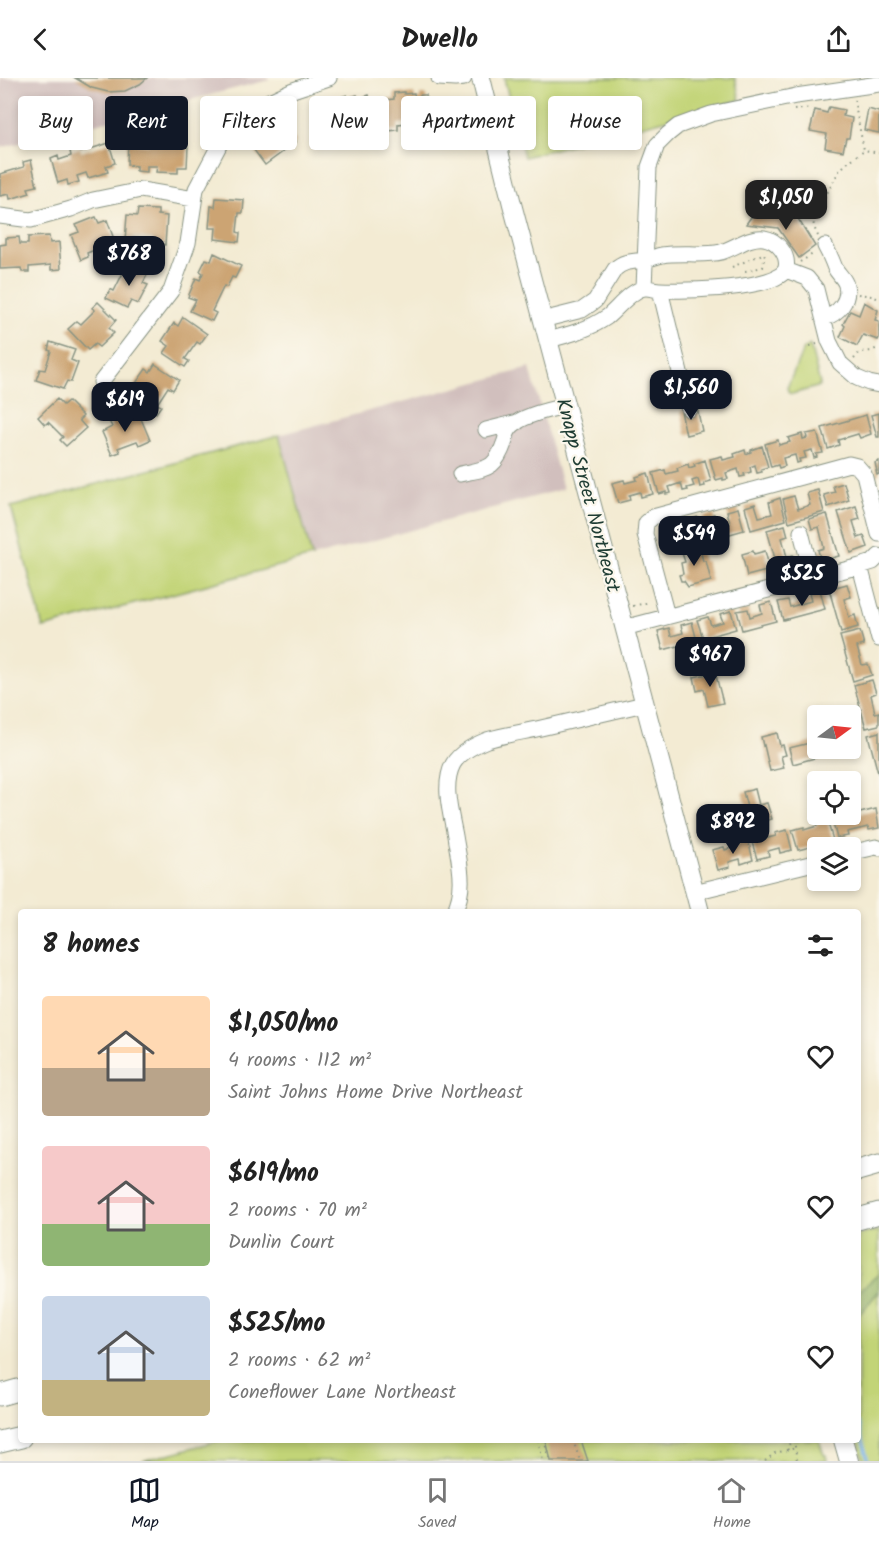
<!DOCTYPE html>
<html lang="en">
<head>
<meta charset="utf-8">
<style>
	body { margin:0; font-family:Kalam,sans-serif; background:#f2f2f2; color:#222; height:100vh; display:flex; flex-direction:column; font-size:22px; white-space:nowrap }
	* { box-sizing:border-box; margin:0 }
	p { font-size:20px; color:#767676 }
	.icon { flex:none; width:33px; height:33px; fill:none; stroke:currentColor; stroke-width:2; stroke-linecap:round; stroke-linejoin:round }
	.map { position:relative; flex:1; overflow:hidden }
	.details { position:absolute; left:18px; top:831px; width:843px; height:534px; display:flex; flex-direction:column; background:#fff; border-radius:6px; box-shadow:0 3px 9px #0003 }
	.details>* { flex:none }
	.guide { position:absolute; left:18px; top:18px; width:843px; height:54px; display:flex; gap:12px }
	.needle { width:39px; rotate:75deg }
	.fabs { position:absolute; left:807px; top:627px; display:grid; gap:12px }
	.fabs a { display:grid; place-items:center; width:54px; height:54px; border-radius:6px; background:#fff; box-shadow:0 3px 9px #0003; font-size:30px }
	.price { position:absolute; translate:-50% -51px; padding:0 14px; border-radius:12px; background:#111827; color:#fff; font-size:20px; line-height:39px; filter:drop-shadow(0 2px 3px #0008) }
	.price::after { content:''; position:absolute; left:50%; top:36px; width:18px; height:14px; margin-left:-9px; background:inherit; clip-path:polygon(0 0,100% 0,50% 100%) }
	.price.selected { background:#222; color:#fff }
	ul { padding:0; list-style:none }
	li { display:flex; align-items:center; gap:18px; height:150px; padding:0 24px }
	li span { display:grid; place-items:center; flex:none; width:168px; height:120px; border-radius:6px; color:#555 }
	li>.icon { margin-inline-start:auto }
	span .icon { width:72px; height:72px; fill:#fffc; stroke-width:1 }
	li b { font-size:26px }
	h2 { display:flex; justify-content:space-between; align-items:center; height:72px; padding:0 24px; font-size:26px }
	.tag { padding:0 21px; border-radius:6px; background:#fff; box-shadow:0 3px 9px #0003; font-size:21px; line-height:54px }
	.tag.selected { background:#111827; color:#fff }
	header { display:flex; justify-content:space-between; align-items:center; height:78px; padding:0 24px; background:#fff; font-size:27px; font-weight:700 }
	.tab-bar { display:flex; justify-content:space-around; align-items:center; height:84px; border-top:2px solid #e0e0e0; background:#fff; font-size:16px; color:#767676 }
	.tab-bar a { display:grid; justify-items:center; gap:3px }
	.tab-bar .selected { color:#111827 }
	.map>svg:first-child { display:block }
	.industrial { fill:#d1bfbd }
	.green { fill:#c2d477; stroke:#708856; stroke-width:1.5 }
	.forest { fill:#99b668; stroke:#5c7a4e; stroke-width:1.5 }
	.lines { fill:none; stroke-linecap:round; stroke-linejoin:round }
	.stream { stroke:#7bb2ea; stroke-width:3 }
	.building { fill:#cca473 }
	.minor-casing { stroke:#899484; stroke-width:17 }
	.major-casing { stroke:#899484; stroke-width:20 }
	.highway-casing { stroke:#899484; stroke-width:23 }
	.path { stroke:#899484; stroke-width:2; stroke-dasharray:1.5 4.5; stroke-linecap:butt }
	.minor { stroke:#fff; stroke-width:15 }
	.major { stroke:#fff; stroke-width:18 }
	.highway { stroke:#fff; stroke-width:21 }
	.labels { text-anchor:middle; stroke-width:4.5; stroke-linejoin:round; paint-order:stroke }
	.street-label { font-size:20px; fill:#1f3d34; stroke:#fbf7ec }
</style>
</head>
<body>
<header><svg class="icon" aria-label="back" viewBox="0 0 24 24"><path d="M15 5l-7 7 7 7"/></svg>Dwello<svg class="icon" aria-label="share" viewBox="0 0 24 24"><path d="M12 15V3M7 8l5-5 5 5M5 13v7h14v-7"/></svg></header>
<div class="map">
<svg width="879" height="1383" viewBox="0 0 879 1383">
	<rect width="100%" height="100%" fill="#fbf7ec"/>
	<filter id="ink" filterUnits="userSpaceOnUse"><feTurbulence type="fractalNoise" baseFrequency=".0167" numOctaves="2"/><feDisplacementMap in="SourceGraphic" scale="12" xChannelSelector="R" yChannelSelector="G"/><feConvolveMatrix kernelMatrix="1 2 1 2 8 2 1 2 1" color-interpolation-filters="sRGB"/></filter>
	<filter id="wash" filterUnits="userSpaceOnUse"><feTurbulence type="fractalNoise" baseFrequency=".008" numOctaves="4" result="noise"/><feDisplacementMap in="SourceGraphic" scale="24" xChannelSelector="R" yChannelSelector="G"/><feGaussianBlur stdDeviation="1.35" result="paint"/><feColorMatrix in="noise" values="0 0 0 0 0 0 0 0 0 0 0 0 0 0 0 0 0 1.4 0 .05"/><feComposite in="paint" operator="in"/></filter>
	<g filter="url(#wash)">
		<rect width="100%" height="100%" fill="#f3ebd3"/>
		<path class="industrial" d="M0 0H268L269 2 0 70Z
			M530 290 563 411 312 479 279 357Z"/>
		<path class="green" d="M504 0H735L740 22 524 79Z
			M810 267 820 306 817 309 792 316 789 315 787 310 803 272Z
			M279 357 312 479 43 550 11 429Z
			M879 1153V1196L858 1214V1157Z
			M879 1213V1383H863L858 1362V1238Z
			M221 1362H819L824 1377H826L827 1383H142Z"/>
		<path class="forest" d="M879 1196V1213L858 1238V1214Z"/>
		<g class="lines">
			<path class="stream" d="M858 1345 868 1383"/>
		</g>
		<g id="blocks">
			<path class="building" d="M75 0H147L140 6 125 13 108 14 92 10Z
				M404 14V16L414 15 415 21H420V17H426L429 48 417 50V44L398 46V52L388 53 385 22 394 21V15Z
				M347 17V20L357 17 358 23 363 22V19L369 17 377 48 365 51 364 46 346 51 347 56 337 59 329 29 338 27 337 20Z
				M829 29 844 32 843 38 852 40 849 60H846L843 73 825 70 827 56 810 53 815 32 827 35Z
				M868 31 879 34V55L864 52Z
				M272 44 275 49 282 44 296 64 265 87 251 68 258 63 253 57Z
				M128 62 137 63 136 66 149 67V62L160 63V67L188 69 187 89H178V95L156 94 157 88H147V94L136 93V88L127 87Z
				M109 65 115 85 106 88 108 94 88 100 86 95 77 98 79 104 68 107 67 102 58 105 51 81 58 78 59 82 71 78 70 73 80 70 81 74Z
				M31 82 37 108 28 110 30 115 10 121 9 116 0 118V96L24 89 23 84Z
				M216 120 244 122 243 135H239L237 154 240 155 239 164 215 161 216 150H209L211 128 215 129Z
				M138 131 158 132V137L167 138 165 167 153 166V161L133 159V163H125L127 137 137 138Z
				M757 131 789 143 797 139 815 168 799 180 778 150 746 146Z
				M96 139 99 145 107 142 115 164 87 175 88 179 81 182 71 157 79 154 76 147Z
				M49 158 50 165 59 164 61 191 51 192V187L29 189V194H22L21 190 0 191V167L6 166V160L19 159 20 166H28V159Z
				M214 175 241 188 235 200 232 199 227 209 224 208 212 233 216 235 212 243 190 233 196 222 188 219 196 200 200 202 203 195 200 193 206 181 211 183Z
				M128 185 148 195 143 205 148 207 138 226 131 223 127 230 106 220 110 211 114 213Z
				M98 224 116 242 109 250 114 255 99 269 95 266 88 272 68 251 77 243 81 246 95 232 92 230Z
				M864 224 878 232 875 242 879 243V260L878 262 863 257 857 268 840 259 845 248 843 246 850 233 859 237Z
				M183 239 207 256 200 266 197 264 185 281 189 283 185 289 164 275 169 268 162 263 174 245 178 248Z
				M50 264 75 272 71 282 78 285 71 304 67 303 63 311 36 302 40 291 45 292 51 273 48 272Z
				M155 286 179 302 173 312 168 309 157 326 161 328 156 335 135 321 140 312 134 308 146 291 150 294Z
				M57 321 63 327 68 323 83 338 79 342 86 350 66 368 60 362 63 359 48 344 45 347 38 339Z
				M697 329 702 353 686 357 681 333Z
				M128 335 130 340 139 336 150 362 139 367 137 363 118 370 120 374 112 377 102 354 112 349 109 343Z
				M879 335V359H877L871 337Z
				M866 337 871 356 860 360 858 356 838 362 839 367 828 371 822 350Z
				M817 354 823 375 816 376 817 379 814 380 812 372 804 374 806 380 799 381 800 384 797 385 795 377 783 380 785 388 779 390 778 387 771 389 765 366 778 362 779 367 790 364 788 360 802 356 803 361 807 360 806 356Z
				M762 368 768 389 761 391 762 394 757 395 755 387 750 389 751 394 744 396 745 398 740 399 738 391 726 395 728 401 723 402V400L716 402 710 381 722 378 723 382 735 379 734 376 745 372 746 376 751 374V372Z
				M705 382 711 403 704 405 705 408 700 409 698 401 692 403 694 408 687 410 688 412 683 413 681 405 669 409 671 415 666 416V414L659 416 653 395 665 392 666 396 678 393 677 390 688 386 689 390 695 388 694 386Z
				M879 383V396L877 397 876 393H877L875 385Z
				M648 395 653 416 641 419 640 414 629 417 630 422 618 425 612 405 624 402 625 405 637 402 636 399Z
				M844 405 849 422 828 429 824 417 835 414 833 408Z
				M818 412 824 434 789 444 783 421 794 418 798 431 810 427 807 415Z
				M780 420 786 442 751 452 745 429 755 426 759 439 772 436 769 424Z
				M856 428 860 441 853 443 858 460 864 458 868 469 851 475 838 434Z
				M738 430 744 452 709 462 703 439 714 436 717 449 730 445 727 433Z
				M827 436 839 478 821 483 818 472 824 470 819 449 812 451 809 441Z
				M698 439 705 461 670 471 663 448 674 445 678 458 690 454 687 442Z
				M785 447 788 458 782 460 787 479 793 477 797 490 779 495 767 452Z
				M699 467 703 483H706L711 503 688 509 684 503H681L679 497 683 496 681 485 685 484 681 472Z
				M753 473 754 476 765 473 770 492 747 498 742 476Z
				M847 506 851 519 844 521 849 539 855 537 858 549 841 554 829 511Z
				M820 512 825 531 783 542 778 524 788 522 790 529 811 523 809 515Z
				M771 524 776 543 742 552 737 533 748 531 750 539 762 535 760 527Z
				M731 533 736 551 703 560 697 542 708 539 711 547 723 544 720 536Z
				M692 544 697 563 663 572 658 553 669 550 671 558 683 555 681 547Z
				M860 553 864 567 857 569 862 587 868 586 872 597 853 603 840 558Z
				M715 594 723 625 708 628 704 611 697 613 694 599Z
				M872 602 876 615 871 617 875 635 879 634V647L866 650 854 607Z
				M879 654V695H878L868 657Z
				M777 655 780 668 783 667 786 677 781 678 784 690 770 693 764 667 763 668 761 659Z
				M814 664 818 679 793 686 789 670Z
				M755 711 759 727 767 725 772 741 757 745 753 731 748 733 743 714Z
				M876 731 879 750 869 752 868 749 847 754 848 758 837 760 832 742Z
				M827 742 833 762 821 766 819 761 809 764 810 769 798 772 792 752 804 749V752L817 748 816 745Z
				M787 752 792 772 780 775 779 770 768 773 769 778 757 781 751 761 763 758 764 761 776 758 775 755Z
				M748 762 753 782 741 786 740 781 729 784 730 789 718 792 712 772 724 769 725 772 737 768 736 765Z
				M546 1362H581L588 1383H551Z"/>
		</g>
	</g>
	<g filter="url(#ink)">
		<use href="#blocks" fill-opacity="0" stroke="#899484" stroke-width="1.5"/>
		<g class="lines">
			<g class="minor-casing">
				<path id="minor" d="M439 0 455 1 464 0
					M0 138 31 142 71 131 93 122 141 112 194 121
					M786 192 807 200 816 211 829 263 840 285 857 300 869 305 879 307
					M644 210 649 89 657 67 668 56 678 48 711 36 796 18 879 6
					M660 212 689 331
					M824 240C838 236 850 223 846 207 844 200 838 196 835 190 832 182 829 175 825 168
					M542 242 582 232 595 223 615 191C625 182 633 184 645 182 651 181 656 178 662 177 680 174 705 178 721 174 735 170 749 158 764 160 777 162 789 177 786 190 781 212 680 213 660 212 655 212 651 210 646 210 633 210 617 231 607 239 590 251 568 257 548 262
					M101 304 171 213 188 165 196 111 223 60 245 38 261 27 293 12 329 0
					M486 352 518 344
					M460 396C488 390 495 392 505 363 506 357 508 351 513 347 525 337 551 331 566 328
					M801 454 813 501
					M879 478 873 484 860 488 879 561
					M667 538 645 456 646 445 653 439 849 386 857 388 864 396 879 456
					M624 550 860 488
					M850 775 876 769 879 770
					M694 814 818 784
					M454 834C467 809 459 784 455 758 451 736 442 707 453 686 460 674 475 667 487 662 504 657 523 654 541 650 575 642 610 634 644 626"/>
			</g>
			<g class="major-casing">
				<path id="major" d="M481 0 512 126 700 834
					M843 1362 849 1383"/>
			</g>
			<g class="highway-casing">
				<path id="highway" d="M858 1092 879 1086
					M858 1141 879 1135
					M0 1317 21 1311
					M0 1364 21 1359"/>
			</g>
			<path class="path" d="M854 22 864 72
				M794 32 812 30
				M818 158 814 149 813 141 839 93 847 85 864 72 879 75
				M800 184 813 176
				M732 189 765 175
				M745 193 763 189 765 174
				M858 216 872 218 879 221
				M810 268 817 266
				M854 281 860 274 872 273 879 269
				M633 528 650 524
				M538 1362 543 1383
				M544 1362 550 1383
				M573 1362 580 1383
				M794 1362 797 1383
				M788 1372 787 1370 790 1365
				M765 1383 775 1375 796 1370"/>
			<use href="#minor" class="minor"/>
			<use href="#major" class="major"/>
			<use href="#highway" class="highway"/>
		</g>
	</g>
	<g class="labels">
		<g class="street-label">
			<text transform="translate(589 417) rotate(75)" y="7">Knapp Street Northeast</text>
		</g>
	</g>
</svg>
<div class="fabs">
<a><svg class="needle" viewBox="-14 -14 28 28"><path d="M0-13l5 13h-10z" fill="#e53935"/><path d="M0 13l5-13h-10z" fill="#767676"/></svg></a>
<a><svg class="icon" aria-label="locate" viewBox="0 0 24 24"><circle cx="12" cy="12" r="6"/><path d="M12 2v4M12 18v4M2 12h4M18 12h4"/></svg></a>
<a><svg class="icon" aria-label="layers" viewBox="0 0 24 24"><path d="M12 4l9 5-9 5-9-5zM3 14l9 5 9-5"/></svg></a>
</div>
<b class="price selected" style="left:786px;top:153px">$1,050</b>
<b class="price" style="left:129px;top:209px">$768</b>
<b class="price" style="left:691px;top:343px">$1,560</b>
<b class="price" style="left:125px;top:355px">$619</b>
<b class="price" style="left:694px;top:489px">$549</b>
<b class="price" style="left:802px;top:529px">$525</b>
<b class="price" style="left:710px;top:610px">$967</b>
<b class="price" style="left:733px;top:777px">$892</b>
<div class="guide">
<a class="tag">Buy</a>
<a class="tag selected">Rent</a>
<a class="tag">Filters</a>
<a class="tag">New</a>
<a class="tag">Apartment</a>
<a class="tag">House</a>
</div>
<section class="details">
<h2>8 homes<svg class="icon" aria-label="filters" viewBox="0 0 24 24"><path d="M4 7h16M4 17h16"/><circle cx="9" cy="7" r="2"/><circle cx="15" cy="17" r="2"/></svg></h2>
<ul>
<li><span style="background:linear-gradient(#ffd9b3 60%,#b9a48a 0)"><svg class="icon" aria-label="home" viewBox="0 0 24 24"><path d="M3 11l9-7 9 7M6 9v11h12V9"/></svg></span><div><b>$1,050/mo</b><p>4 rooms · 112 m²</p><p>Saint Johns Home Drive Northeast</p></div><svg class="icon" aria-label="heart" viewBox="0 0 24 24"><path d="M12 20l-8-8c-3-5 5-10 8-4 3-6 11-1 8 4z"/></svg></li>
<li><span style="background:linear-gradient(#f6c9c9 65%,#8fb573 0)"><svg class="icon" aria-label="home" viewBox="0 0 24 24"><path d="M3 11l9-7 9 7M6 9v11h12V9"/></svg></span><div><b>$619/mo</b><p>2 rooms · 70 m²</p><p>Dunlin Court</p></div><svg class="icon" aria-label="heart" viewBox="0 0 24 24"><path d="M12 20l-8-8c-3-5 5-10 8-4 3-6 11-1 8 4z"/></svg></li>
<li><span style="background:linear-gradient(#c9d6e8 70%,#c2b280 0)"><svg class="icon" aria-label="home" viewBox="0 0 24 24"><path d="M3 11l9-7 9 7M6 9v11h12V9"/></svg></span><div><b>$525/mo</b><p>2 rooms · 62 m²</p><p>Coneflower Lane Northeast</p></div><svg class="icon" aria-label="heart" viewBox="0 0 24 24"><path d="M12 20l-8-8c-3-5 5-10 8-4 3-6 11-1 8 4z"/></svg></li>
</ul>
</section>
</div>
<nav class="tab-bar">
<a class="selected"><svg class="icon" aria-label="map" viewBox="0 0 24 24"><path d="M3 6l6-2 6 2 6-2v14l-6 2-6-2-6 2zM9 4v14M15 6v14"/></svg>Map</a>
<a><svg class="icon" aria-label="saved" viewBox="0 0 24 24"><path d="M7 4h10v16l-5-4-5 4z"/></svg>Saved</a>
<a><svg class="icon" aria-label="home" viewBox="0 0 24 24"><path d="M3 11l9-7 9 7M6 9v11h12V9"/></svg>Home</a>
</nav>
</body>
</html>
